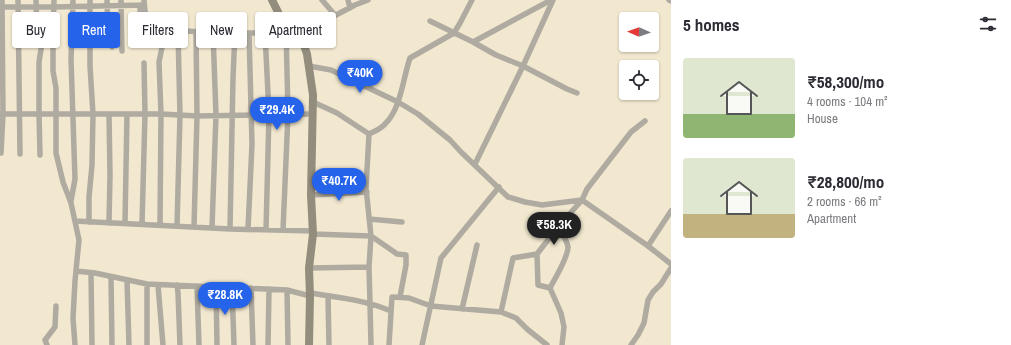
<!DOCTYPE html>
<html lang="en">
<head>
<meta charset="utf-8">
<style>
	body { margin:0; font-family:"Archivo Narrow",sans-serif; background:#f2f2f3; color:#2b2b33; height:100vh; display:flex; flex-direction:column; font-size:15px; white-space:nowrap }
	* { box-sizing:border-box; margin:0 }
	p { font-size:13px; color:#7c7c81 }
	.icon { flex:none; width:22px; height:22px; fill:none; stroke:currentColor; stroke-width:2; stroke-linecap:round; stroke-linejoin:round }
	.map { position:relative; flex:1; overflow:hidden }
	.details { display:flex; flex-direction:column; background:#fff; width:340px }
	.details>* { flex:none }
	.guide { position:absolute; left:12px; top:12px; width:380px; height:36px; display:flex; gap:8px }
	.needle { width:26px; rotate:272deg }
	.fabs { position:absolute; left:619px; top:12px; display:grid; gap:8px }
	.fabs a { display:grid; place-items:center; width:40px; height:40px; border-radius:4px; background:#fff; box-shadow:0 1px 3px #0004; font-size:20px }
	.price { position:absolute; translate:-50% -34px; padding:0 9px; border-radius:14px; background:#2563eb; color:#fff; font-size:13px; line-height:26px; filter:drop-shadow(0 1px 2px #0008) }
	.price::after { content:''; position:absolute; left:50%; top:24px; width:12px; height:9px; margin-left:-6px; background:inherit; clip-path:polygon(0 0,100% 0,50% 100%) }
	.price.on { background:#222; color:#fff }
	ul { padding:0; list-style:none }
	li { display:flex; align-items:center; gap:12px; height:100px; padding:0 12px }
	li span { display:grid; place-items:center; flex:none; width:112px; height:80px; border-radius:4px; color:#555 }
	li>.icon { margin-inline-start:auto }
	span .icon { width:48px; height:48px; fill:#fffc; stroke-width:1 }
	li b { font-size:17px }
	h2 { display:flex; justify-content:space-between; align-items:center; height:48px; padding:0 12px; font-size:17px }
	.chip { padding:0 14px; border-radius:4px; background:#fff; box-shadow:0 1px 3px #0004; font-size:14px; line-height:36px }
	.chip.on { background:#2563eb; color:#fff }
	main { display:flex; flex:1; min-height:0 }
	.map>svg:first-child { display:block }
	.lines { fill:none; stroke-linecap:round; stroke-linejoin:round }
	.street { stroke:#afaba1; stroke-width:5.5 }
	.secondary { stroke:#938d7e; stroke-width:8 }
</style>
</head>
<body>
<main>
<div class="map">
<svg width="671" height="345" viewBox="0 0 671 345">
	<rect width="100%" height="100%" fill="#f2e8d0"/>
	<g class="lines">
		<path class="street" d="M18 0 20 154
			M36 0 37 32 42 43 39 62V114L40 155
			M54 0 53 39V71L56 88V153L63 182 71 203 79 240 75 281 73 318 75 345
			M107 0 108 34 112 47
			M121 0 122 51
			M144 0 145 11 148 23 161 32 172 35 187 31 213 33H265L286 28 288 114 283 230
			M322 0 335 15
			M348 0 350 8
			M669 0 671 1
			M140 5 141 40
			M0 7H54L144 5
			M430 21 473 42 551 0
			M265 33 269 114 266 230
			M300 34 355 5 368 0
			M473 42 496 55 523 66 567 89 577 93
			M309 66 331 70 398 102 418 114 450 140 461 152 508 197 525 202 542 205 582 200 648 246 671 264
			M313 102 337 113 369 134
			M0 114H161L197 116 313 114
			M109 114 110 175 109 223
			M369 134 366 188 371 236 369 267 370 304 371 345
			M369 134C375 131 381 129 385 124 401 109 403 78 410 58L454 33 460 23 472 0
			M1 153 3 114 2 0
			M475 164 523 66 553 0
			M311 195 367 192
			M71 201 75 179 71 59 73 0
			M369 219 402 222
			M75 221 230 229 313 231
			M89 222V197L92 165 93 114 90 66V0
			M125 223 127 114
			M142 224 145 114 144 63
			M160 225 161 114 159 62 165 33
			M177 226 180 115 178 33
			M194 227 197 116 196 32
			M558 227C562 233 567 240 568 247 568 258 555 278 550 288L561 313 564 327 562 345
			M212 228 216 115 213 33
			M230 229 233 78 235 32
			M248 229 252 144 249 33
			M313 234 371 236 390 249 397 254 406 255V265L400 297
			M648 246 671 211
			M309 268 369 267
			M76 271 95 273 147 284 287 290 310 296
			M91 273 92 345
			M111 277 112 345
			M127 280 129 345
			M158 285 163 345
			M177 285 178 293 180 345
			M197 286 199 345
			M216 287 217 345
			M232 288 234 345
			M251 288 253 345
			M550 288 538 285 537 254 558 227 582 200 587 189 631 132 645 121
			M287 290 288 345
			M310 293C337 297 365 300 391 311
			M328 296 329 345
			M462 309 477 245
			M501 312 513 258 537 254
			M47 345 45 340 55 327 56 306
			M147 345V284
			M268 345 269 289
			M389 345 392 297 409 298 431 306 501 312 516 318 527 329 547 345
			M422 345 441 258 499 187
			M631 345 638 335 644 323 648 300 653 292 661 284 671 268"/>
		<path class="secondary" d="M272 0 286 28 300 34 307 54 313 95 311 195 313 234 309 268 310 296 309 345"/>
	</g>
</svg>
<div class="fabs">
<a><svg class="needle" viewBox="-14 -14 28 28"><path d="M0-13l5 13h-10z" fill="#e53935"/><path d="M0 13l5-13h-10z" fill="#7c7c81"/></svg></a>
<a><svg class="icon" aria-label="locate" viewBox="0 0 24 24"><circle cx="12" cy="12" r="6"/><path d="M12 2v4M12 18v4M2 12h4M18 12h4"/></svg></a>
</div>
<b class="price" style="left:360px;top:94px">₹40K</b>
<b class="price" style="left:277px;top:131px">₹29.4K</b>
<b class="price" style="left:339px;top:202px">₹40.7K</b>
<b class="price on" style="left:554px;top:246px">₹58.3K</b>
<b class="price" style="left:225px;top:316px">₹28.8K</b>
<div class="guide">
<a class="chip">Buy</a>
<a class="chip on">Rent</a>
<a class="chip">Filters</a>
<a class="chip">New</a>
<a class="chip">Apartment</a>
</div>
</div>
<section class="details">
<h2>5 homes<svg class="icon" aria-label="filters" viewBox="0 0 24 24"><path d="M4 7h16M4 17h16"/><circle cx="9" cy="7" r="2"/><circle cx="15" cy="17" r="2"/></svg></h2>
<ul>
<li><span style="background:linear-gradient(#dfe7d0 70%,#8fb573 0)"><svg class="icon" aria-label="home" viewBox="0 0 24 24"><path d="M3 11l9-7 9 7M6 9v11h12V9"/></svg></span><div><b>₹58,300/mo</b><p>4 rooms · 104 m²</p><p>House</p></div></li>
<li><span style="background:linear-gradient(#dfe7d0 70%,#c2b280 0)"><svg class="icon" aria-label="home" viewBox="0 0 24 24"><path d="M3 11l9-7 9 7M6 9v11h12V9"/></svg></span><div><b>₹28,800/mo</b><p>2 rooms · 66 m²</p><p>Apartment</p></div></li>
</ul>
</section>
</main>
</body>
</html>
